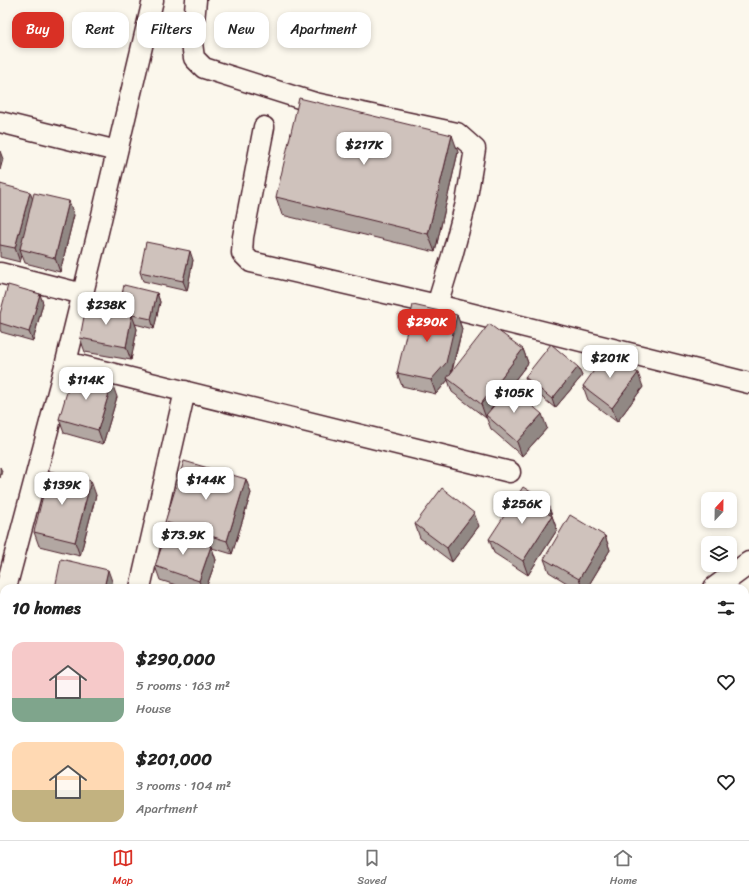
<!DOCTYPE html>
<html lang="en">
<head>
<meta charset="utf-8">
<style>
	body { margin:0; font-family:Sriracha,sans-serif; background:#f6f6f6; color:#222; height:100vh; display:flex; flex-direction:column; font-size:15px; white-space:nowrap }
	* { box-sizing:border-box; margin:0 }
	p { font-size:13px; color:#767676 }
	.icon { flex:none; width:22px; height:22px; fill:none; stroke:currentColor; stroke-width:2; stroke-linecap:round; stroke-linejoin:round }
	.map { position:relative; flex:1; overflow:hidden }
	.panel { position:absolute; left:0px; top:584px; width:749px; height:256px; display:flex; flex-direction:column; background:#fff; border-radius:12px 12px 0 0; box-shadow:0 2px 6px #0003 }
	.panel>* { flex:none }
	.banner { position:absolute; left:12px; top:12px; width:400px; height:36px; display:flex; gap:8px }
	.needle { width:26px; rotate:22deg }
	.controls { position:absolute; left:701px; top:492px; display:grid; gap:8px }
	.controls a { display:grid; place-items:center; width:36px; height:36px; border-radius:8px; background:#fff; box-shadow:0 2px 6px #0003; font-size:20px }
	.price { position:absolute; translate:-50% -34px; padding:0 9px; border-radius:8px; background:#fff; color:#222; font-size:13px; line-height:26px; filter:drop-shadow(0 1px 2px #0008) }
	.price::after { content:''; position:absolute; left:50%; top:24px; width:12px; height:9px; margin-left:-6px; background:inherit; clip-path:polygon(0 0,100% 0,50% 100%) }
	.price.on { background:#d93025; color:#fff }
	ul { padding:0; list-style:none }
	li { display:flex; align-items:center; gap:12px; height:100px; padding:0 12px }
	li span { display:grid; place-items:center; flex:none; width:112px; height:80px; border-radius:12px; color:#555 }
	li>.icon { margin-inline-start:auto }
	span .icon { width:48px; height:48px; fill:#fffc; stroke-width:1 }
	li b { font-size:17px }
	h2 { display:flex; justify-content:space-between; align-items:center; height:48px; padding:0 12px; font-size:17px }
	.pill { padding:0 14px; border-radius:12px; background:#fff; box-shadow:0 2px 6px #0003; font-size:14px; line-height:36px }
	.pill.on { background:#d93025; color:#fff }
	.tab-bar { display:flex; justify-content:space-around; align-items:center; height:56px; border-top:1px solid #e0e0e0; background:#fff; font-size:11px; color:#767676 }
	.tab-bar a { display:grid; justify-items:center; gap:2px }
	.tab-bar .on { color:#d93025 }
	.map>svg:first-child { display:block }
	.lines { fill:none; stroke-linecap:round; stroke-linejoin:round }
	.minor-casing { stroke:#4a1f2b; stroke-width:23 }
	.tertiary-casing { stroke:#4a1f2b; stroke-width:25 }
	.minor { stroke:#fbf7ec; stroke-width:20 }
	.tertiary { stroke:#fbf7ec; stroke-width:22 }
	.wall { fill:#b2a7a2; stroke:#4a1f2b }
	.shaded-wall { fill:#918884; stroke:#4a1f2b }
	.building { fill:#cfc2bc; stroke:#4a1f2b }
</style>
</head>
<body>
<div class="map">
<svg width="749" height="840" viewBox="0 0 749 840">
	<rect width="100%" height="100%" fill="#fbf7ec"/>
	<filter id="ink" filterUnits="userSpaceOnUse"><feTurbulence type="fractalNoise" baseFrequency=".025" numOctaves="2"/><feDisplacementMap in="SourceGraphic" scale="8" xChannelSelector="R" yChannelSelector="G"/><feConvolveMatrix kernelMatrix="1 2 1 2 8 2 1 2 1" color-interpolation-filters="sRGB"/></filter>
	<g filter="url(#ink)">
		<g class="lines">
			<g class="minor-casing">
				<path id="minor" d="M196 0 192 43 194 58 204 68 315 103 457 133 475 149 466 203 452 256 437 305 749 383
					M0 122 117 151
					M264 127 243 237 242 253 251 262 437 305
					M0 273 83 294
					M66 362 510 472
					M6 588 66 362 98 232 153 0
					M140 588 185 391
					M0 612 4 597
					M0 638 4 639
					M0 787 4 788
					M745 811H749
					M195 836 210 840"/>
			</g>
			<g class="tertiary-casing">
				<path id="tertiary" d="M715 588 749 563
					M316 840 323 836"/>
			</g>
			<use href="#minor" class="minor"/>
			<use href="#tertiary" class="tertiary"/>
		</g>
		<path class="wall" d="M458 152 435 252 282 215 276 197Z
			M0 184 33 199 74 215 60 272 25 263 22 255 20 262 0 257Z
			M193 260 187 291 143 281 140 272Z
			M157 293 160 302 154 329 135 324 137 329 131 360 85 352 80 338 118 312Z
			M43 303 33 341 1 332 0 329V314Z
			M457 315 462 329 452 372 523 349 528 363 508 389 547 428 522 456 491 429 486 417V418L452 392 448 380 436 394 402 386 397 373Z
			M578 367 582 376 555 408 528 386 525 377Z
			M583 386 643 387 617 422 588 400Z
			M117 397 103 444 64 433 59 419Z
			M251 493 232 554 212 548 216 560 206 588H185L160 580 155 566 169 532 165 522Z
			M96 495 80 556 39 546 34 532Z
			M547 502 557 530 528 575 494 553 489 539Z
			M415 524 479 526 452 562 420 538Z
			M605 536 610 550 587 588H575L549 572 544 559Z
			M0 641 4 642V703L0 702Z
			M497 836H544L543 840H498Z
			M605 836H634L633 840H623Z"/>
		<path class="shaded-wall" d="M452 135 458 152 435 252 428 234Z
			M0 151 3 159 0 170Z
			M30 192 35 205 20 249 22 255 20 262 15 248Z
			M69 201 74 215 60 272 55 258Z
			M190 251 193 260 187 291 183 281Z
			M157 293 160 302 154 329 151 319Z
			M40 294 43 303 33 341 29 332Z
			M132 315 137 329 131 360 126 347Z
			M457 315 462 329 450 377 447 378 448 380 436 394 431 380Z
			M523 349 528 363 487 416 486 415V418L481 404Z
			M578 367 582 376 555 408 552 399Z
			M638 373 643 387 617 422 612 408Z
			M112 383 117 397 103 444 98 430Z
			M542 414 547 428 522 456 517 442Z
			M0 467 2 471 0 478Z
			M246 479 251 493 232 554 227 541Z
			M91 481 96 495 80 556 75 542Z
			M547 502 552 516 547 524 542 510Z
			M474 513 479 526 452 562 447 548Z
			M552 516 557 530 528 575 523 561Z
			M605 536 610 550 587 588H582L579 579Z
			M211 546 216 560 206 588H202L199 581Z
			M108 570 113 584 112 588H104Z
			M536 836H544L543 840H535Z
			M630 836H634L633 840H632Z
			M723 836H732L731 840H722Z"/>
		<path class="building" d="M299 98 452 135 428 234 276 197Z
			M0 184 30 192 15 248 0 245Z
			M34 193 69 201 55 258 20 249Z
			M146 242 190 251 183 281 140 272Z
			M8 285 40 294 29 332 0 323V314Z
			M124 285 157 293 151 319 118 312Z
			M413 305 457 315 446 363 431 380 397 373Z
			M86 306 132 315 126 347 80 338Z
			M489 324 523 349 481 404 447 378Z
			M551 344 578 367 552 399 525 377Z
			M608 351 638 373 612 408 583 386Z
			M73 372 112 383 98 430 59 419Z
			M510 387 542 414 517 442 486 415Z
			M184 461 246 479 227 541 165 522Z
			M49 471 91 481 75 542 34 532Z
			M523 487 547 502 542 510 552 516 523 561 489 539Z
			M442 488 474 513 447 548 415 524Z
			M570 515 605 536 579 579 544 559Z
			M167 531 211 546 199 581 155 566Z
			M61 559 108 570 104 588H55Z
			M0 641 4 642V690L0 689Z
			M501 836H536L535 840H500Z
			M639 836H723L722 840H638Z"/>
	</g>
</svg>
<div class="controls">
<a><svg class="needle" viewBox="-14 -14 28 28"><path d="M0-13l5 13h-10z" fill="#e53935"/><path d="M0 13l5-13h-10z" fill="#767676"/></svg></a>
<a><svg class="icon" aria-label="layers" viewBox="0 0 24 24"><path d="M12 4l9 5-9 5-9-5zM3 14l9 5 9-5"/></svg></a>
</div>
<b class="price" style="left:364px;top:166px">$217K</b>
<b class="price" style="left:106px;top:326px">$238K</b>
<b class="price on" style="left:427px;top:343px">$290K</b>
<b class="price" style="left:610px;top:379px">$201K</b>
<b class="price" style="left:86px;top:401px">$114K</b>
<b class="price" style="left:514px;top:414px">$105K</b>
<b class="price" style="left:206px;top:501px">$144K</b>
<b class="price" style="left:62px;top:506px">$139K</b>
<b class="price" style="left:522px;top:525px">$256K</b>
<b class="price" style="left:183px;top:556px">$73.9K</b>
<div class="banner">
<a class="pill on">Buy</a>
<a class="pill">Rent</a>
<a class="pill">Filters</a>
<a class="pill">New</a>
<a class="pill">Apartment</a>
</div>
<section class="panel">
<h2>10 homes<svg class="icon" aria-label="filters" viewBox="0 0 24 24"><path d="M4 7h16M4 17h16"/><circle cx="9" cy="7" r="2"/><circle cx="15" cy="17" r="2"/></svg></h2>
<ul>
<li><span style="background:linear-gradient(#f6c9c9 70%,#7fa58c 0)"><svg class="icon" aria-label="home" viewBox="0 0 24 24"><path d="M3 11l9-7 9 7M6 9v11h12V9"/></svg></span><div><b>$290,000</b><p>5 rooms · 163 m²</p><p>House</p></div><svg class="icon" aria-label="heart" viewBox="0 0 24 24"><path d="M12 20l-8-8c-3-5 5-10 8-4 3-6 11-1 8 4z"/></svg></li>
<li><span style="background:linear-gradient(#ffd9b3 60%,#c2b280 0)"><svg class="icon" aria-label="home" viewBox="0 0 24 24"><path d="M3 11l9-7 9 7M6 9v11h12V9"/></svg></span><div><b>$201,000</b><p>3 rooms · 104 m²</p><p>Apartment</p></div><svg class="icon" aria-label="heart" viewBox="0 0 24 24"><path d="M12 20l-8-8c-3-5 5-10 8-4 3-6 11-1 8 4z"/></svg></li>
</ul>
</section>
</div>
<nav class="tab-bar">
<a class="on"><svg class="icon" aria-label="map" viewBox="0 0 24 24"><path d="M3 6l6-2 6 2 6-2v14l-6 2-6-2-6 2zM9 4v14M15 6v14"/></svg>Map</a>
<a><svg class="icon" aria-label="saved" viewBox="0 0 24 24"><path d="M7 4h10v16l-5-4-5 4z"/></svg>Saved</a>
<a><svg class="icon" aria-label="home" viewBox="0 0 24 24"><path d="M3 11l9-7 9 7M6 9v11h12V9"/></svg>Home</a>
</nav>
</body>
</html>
